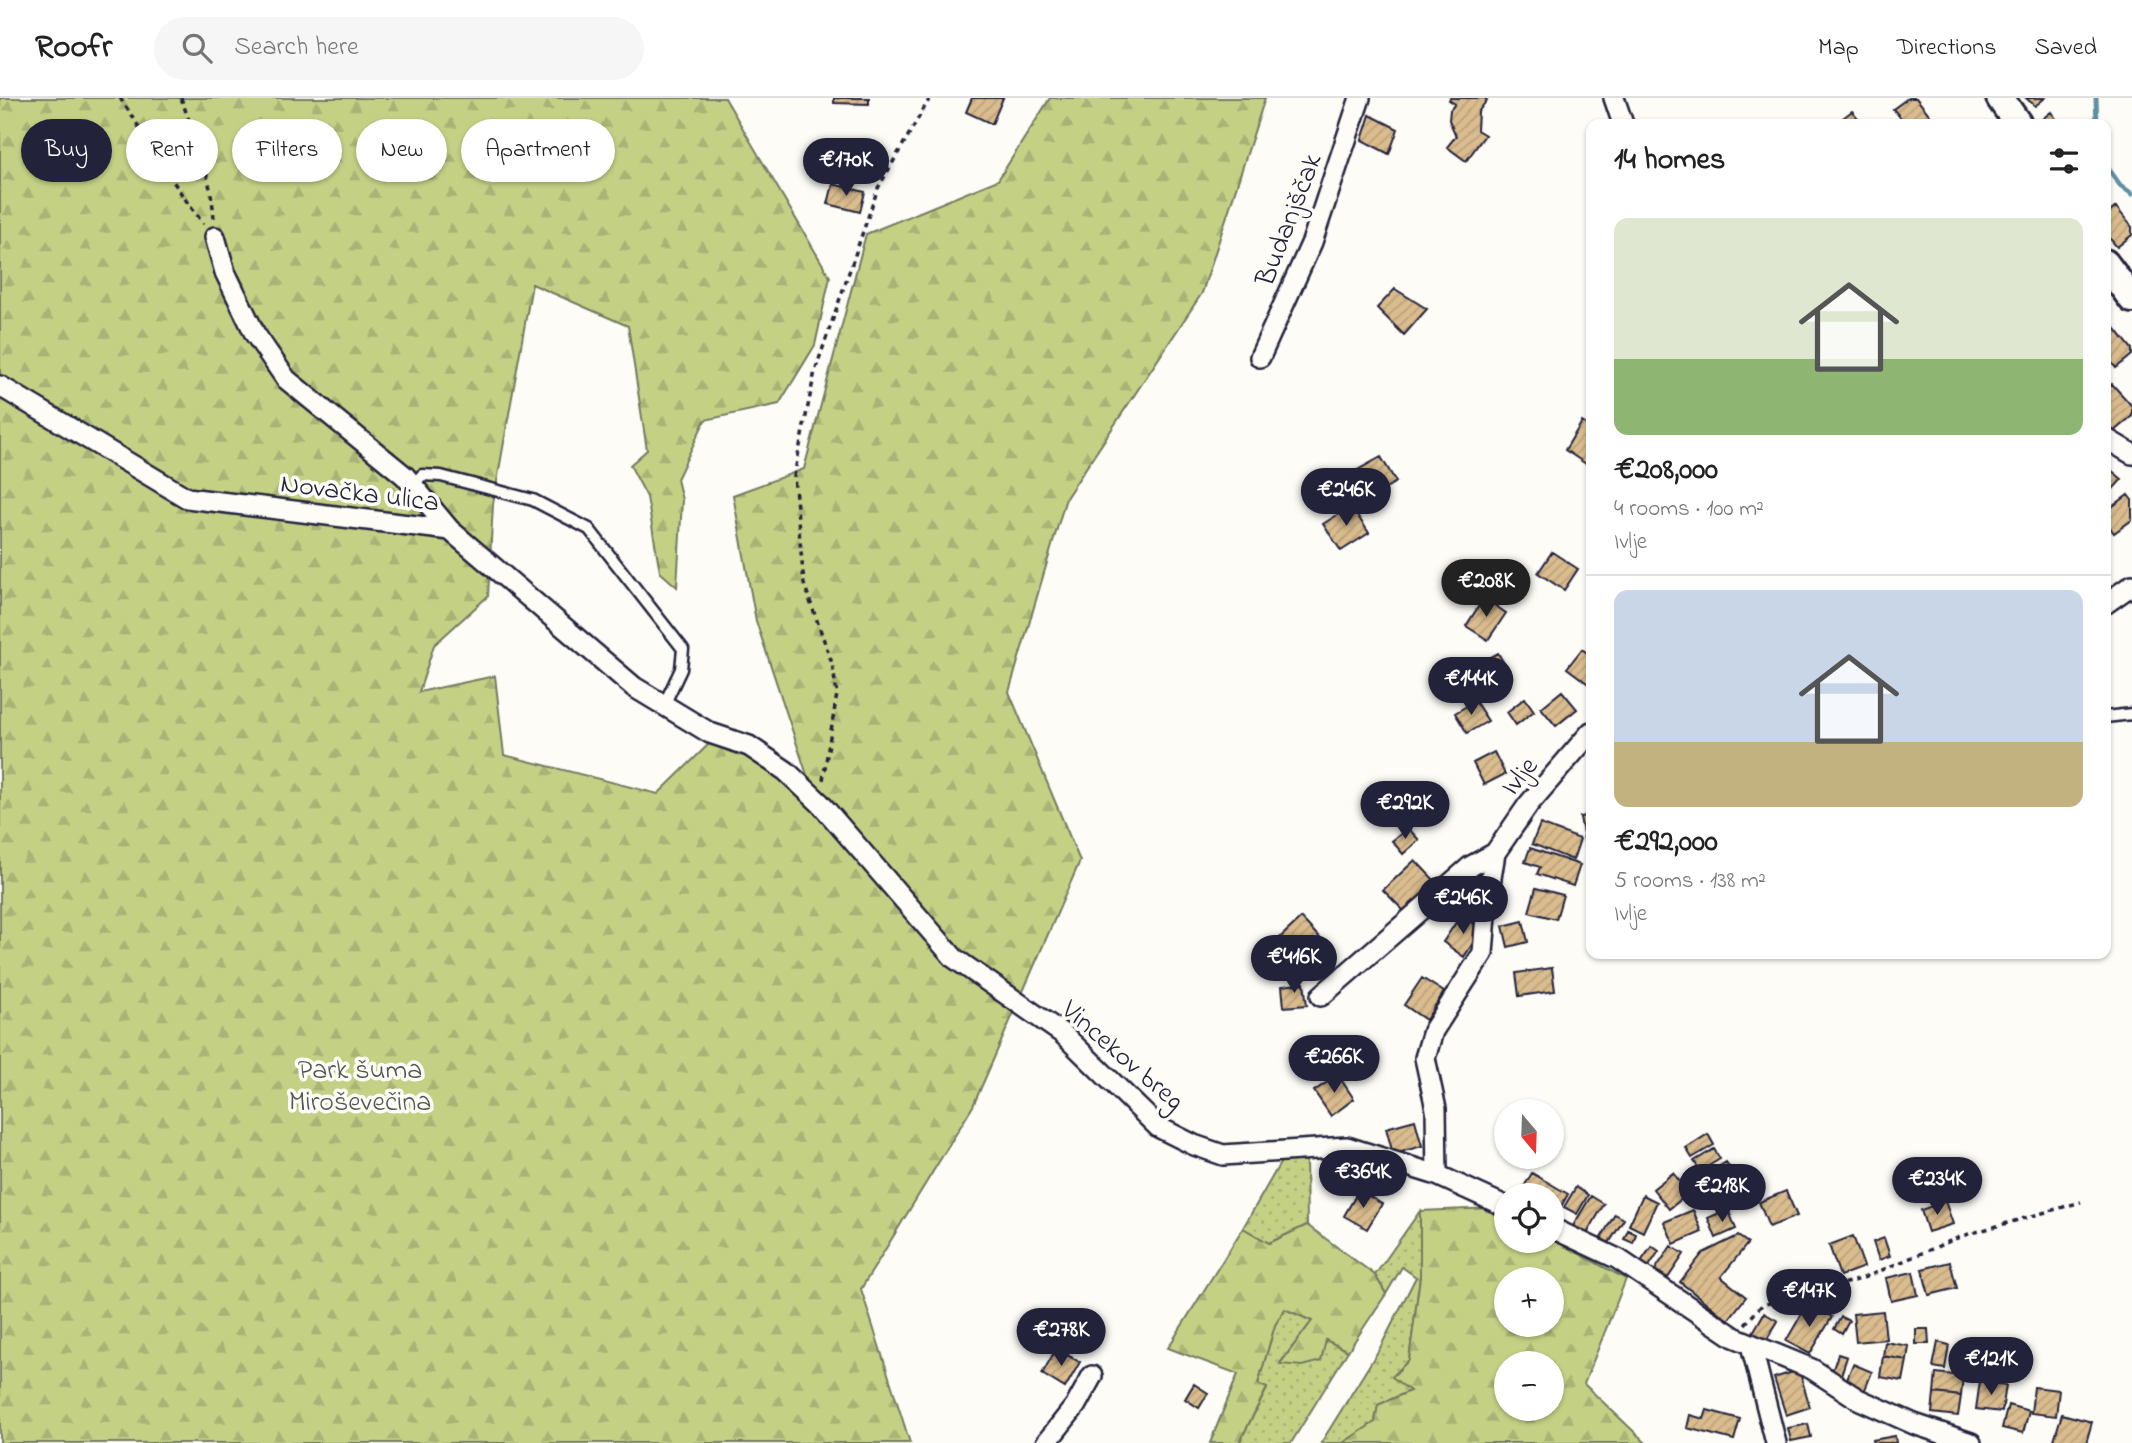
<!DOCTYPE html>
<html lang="en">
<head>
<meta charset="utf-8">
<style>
	body { margin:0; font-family:"Indie Flower",sans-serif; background:#f6f6f6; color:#222; height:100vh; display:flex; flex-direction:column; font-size:26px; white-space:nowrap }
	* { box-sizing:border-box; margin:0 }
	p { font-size:23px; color:#767676 }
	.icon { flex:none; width:38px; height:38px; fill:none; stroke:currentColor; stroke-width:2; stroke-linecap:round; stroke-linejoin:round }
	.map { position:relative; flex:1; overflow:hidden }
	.sheet { position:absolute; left:1586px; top:21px; width:525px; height:840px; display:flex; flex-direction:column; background:#fff; border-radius:14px; box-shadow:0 2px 5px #0004 }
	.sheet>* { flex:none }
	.hud { position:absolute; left:21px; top:21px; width:665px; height:63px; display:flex; gap:14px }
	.needle { width:46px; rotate:161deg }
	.controls { position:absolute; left:1494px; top:1001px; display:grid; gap:14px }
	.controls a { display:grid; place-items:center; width:70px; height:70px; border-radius:50%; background:#fff; box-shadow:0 2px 5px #0004; font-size:35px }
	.price { position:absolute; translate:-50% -60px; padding:0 16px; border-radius:24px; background:#22223b; color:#fff; font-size:23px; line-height:46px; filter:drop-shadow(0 2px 4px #0008) }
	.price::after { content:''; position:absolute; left:50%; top:42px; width:21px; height:16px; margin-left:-10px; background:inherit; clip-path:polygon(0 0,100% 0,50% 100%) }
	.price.on { background:#222; color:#fff }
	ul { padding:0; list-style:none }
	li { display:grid; align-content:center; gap:14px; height:371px; padding:0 28px }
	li+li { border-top:2px solid #e0e0e0 }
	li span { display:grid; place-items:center; height:217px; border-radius:14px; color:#555 }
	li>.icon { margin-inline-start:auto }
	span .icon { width:126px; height:126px; fill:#fffc; stroke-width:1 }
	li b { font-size:30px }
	h2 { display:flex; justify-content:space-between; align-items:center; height:84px; padding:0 28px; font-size:30px }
	.chip { padding:0 24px; border-radius:32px; background:#fff; box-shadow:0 2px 5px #0004; font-size:24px; line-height:63px }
	.chip.on { background:#22223b; color:#fff }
	header { display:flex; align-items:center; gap:42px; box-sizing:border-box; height:98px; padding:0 35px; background:#fff; border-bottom:2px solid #e0e0e0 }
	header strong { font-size:33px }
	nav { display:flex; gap:38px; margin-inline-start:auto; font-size:24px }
	.search { width:490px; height:63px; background:#f6f6f6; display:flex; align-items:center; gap:18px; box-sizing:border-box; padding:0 24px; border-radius:38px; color:#767676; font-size:26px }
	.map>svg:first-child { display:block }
	.grass { fill:url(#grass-dots); stroke:#737a60; stroke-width:2 }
	.forest { fill:url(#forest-firs); stroke:#737a60; stroke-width:2; fill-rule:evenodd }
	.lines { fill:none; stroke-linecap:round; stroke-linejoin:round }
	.stream { stroke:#6190a3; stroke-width:5 }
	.building { fill:url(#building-hatch); stroke:#22223b; stroke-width:2 }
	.lane-casing { stroke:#22223b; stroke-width:15 }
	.street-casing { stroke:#22223b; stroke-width:24 }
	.secondary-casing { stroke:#22223b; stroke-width:32 }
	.path { stroke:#22223b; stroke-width:3.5; stroke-dasharray:5 5; stroke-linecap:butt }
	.lane { stroke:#fdfcf7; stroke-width:10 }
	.street { stroke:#fdfcf7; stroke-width:19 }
	.secondary { stroke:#fdfcf7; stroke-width:26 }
	.labels { text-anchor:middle; stroke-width:7; stroke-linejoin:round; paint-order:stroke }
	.street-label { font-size:28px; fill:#22223b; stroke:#fdfcf7 }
	.park-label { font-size:28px; fill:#535751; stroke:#fdfcf7 }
</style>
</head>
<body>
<header>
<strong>Roofr</strong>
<div class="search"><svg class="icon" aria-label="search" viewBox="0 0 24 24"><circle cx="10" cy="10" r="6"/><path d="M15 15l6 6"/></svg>Search here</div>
<nav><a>Map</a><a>Directions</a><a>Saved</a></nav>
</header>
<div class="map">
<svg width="2132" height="1345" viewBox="0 0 2132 1345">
	<defs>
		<pattern id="grass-dots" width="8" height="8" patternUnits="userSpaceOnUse" patternTransform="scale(1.75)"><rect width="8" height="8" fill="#c4d185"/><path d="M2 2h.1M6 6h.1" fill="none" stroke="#a8b374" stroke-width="1.8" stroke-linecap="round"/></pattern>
		<pattern id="forest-firs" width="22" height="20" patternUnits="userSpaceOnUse" patternTransform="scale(1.75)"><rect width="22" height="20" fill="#c4d185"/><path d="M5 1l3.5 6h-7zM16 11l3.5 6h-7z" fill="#a8b374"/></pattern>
		<pattern id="building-hatch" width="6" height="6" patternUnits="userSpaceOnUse" patternTransform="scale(1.75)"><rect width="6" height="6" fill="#dabc8e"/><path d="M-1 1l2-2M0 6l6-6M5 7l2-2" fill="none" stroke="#bba17b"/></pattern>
	</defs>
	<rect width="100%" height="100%" fill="#fdfcf7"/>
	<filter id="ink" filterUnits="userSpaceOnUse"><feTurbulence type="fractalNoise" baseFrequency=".0143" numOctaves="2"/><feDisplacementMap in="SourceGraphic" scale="14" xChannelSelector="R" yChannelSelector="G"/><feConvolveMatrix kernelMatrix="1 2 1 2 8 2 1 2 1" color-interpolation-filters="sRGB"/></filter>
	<g filter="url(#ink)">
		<path class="grass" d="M1306 1058 1307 1127 1269 1145 1243 1130 1283 1060Z
			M1420 1113V1179L1409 1262 1393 1279 1410 1293 1378 1307 1375 1324 1343 1345H1321L1380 1250 1416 1179 1402 1169 1386 1196 1375 1177Z
			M1285 1211 1312 1223 1280 1265 1326 1242 1348 1253 1291 1345H1239L1267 1291 1258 1286 1275 1227Z"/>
		<path class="forest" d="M0 0H725L830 179 815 247 779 306 705 322 677 381 682 402 677 489 660 474 647 399 630 367 647 352 628 228 532 186 493 406 488 498 434 547 419 594 495 578 504 657 658 696 712 643 811 689 756 523 733 397 804 371 866 136 998 82 1050 0H1265L1202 195 1066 400 1009 594 1080 763 973 1008 861 1191 910 1345H0Z
			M1494 1110 1507 1117V1143L1552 1141 1626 1181 1584 1286 1646 1345H1343L1375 1324 1378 1307 1410 1293 1392 1279 1409 1262 1420 1179V1113ZM1507 1181H1552V1227H1507ZM1507 1265H1552V1311H1507Z
			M1307 1127 1375 1177 1386 1196 1348 1253 1326 1242 1321 1263 1302 1268 1280 1266 1312 1223 1285 1211 1275 1227 1258 1286 1267 1290 1239 1345H1210L1238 1276 1168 1250 1243 1130 1269 1145Z"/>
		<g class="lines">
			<path class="stream" d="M2096 0 2097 26
				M2105 66 2120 87 2132 96"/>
		</g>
		<path class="building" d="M834 0H869V6L834 5Z
			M972 0H1003L992 26 966 14Z
			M1450 0H1484L1487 2 1478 14 1477 32 1485 37 1466 63 1447 49 1456 38 1449 22 1450 12 1455 6 1449 2Z
			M1908 0H1916L1933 21 1926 26H1906L1893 11Z
			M2026 0H2045L2035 8Z
			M1852 13 1863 26H1835Z
			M2051 14 2060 26H2036Z
			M1370 17 1398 31 1389 56 1362 42Z
			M833 86 865 94 860 114 828 106Z
			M2116 109 2132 129V137L2117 149 2105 135V118Z
			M1395 191 1427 211 1404 237 1377 210Z
			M2115 230 2132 251V257L2116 270 2105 257V237Z
			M2112 286 2132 308V318L2112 335 2105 328V292Z
			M1582 324 1591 330V359L1586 366 1565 352Z
			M1381 359 1396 384 1367 401 1354 374Z
			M2105 367 2122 381 2105 400Z
			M2128 397 2132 402V422L2114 435 2105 423V414Z
			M1351 408 1369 435 1341 453 1323 426Z
			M1552 454 1578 471 1564 492 1538 475Z
			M1484 500 1506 515 1488 542 1466 528Z
			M1582 551 1591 558V588L1567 570Z
			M1498 555 1512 579 1488 592 1475 568Z
			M1562 593 1577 611 1556 628 1541 610Z
			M1525 600 1534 613 1516 627 1507 614Z
			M1475 603 1488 623 1467 635 1455 615Z
			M1494 654 1505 676 1484 687 1473 665Z
			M1591 717V745L1585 746 1580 719Z
			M1540 726 1580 741 1573 762 1532 746Z
			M1408 730 1419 742 1403 756 1392 743Z
			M1530 750 1580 767 1573 788 1537 776 1540 769 1525 764Z
			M1415 762 1436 784 1405 814 1383 792Z
			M1536 790 1563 797 1556 821 1529 814Z
			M1461 817 1482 831 1464 859 1443 844Z
			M1301 820 1333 854 1304 881 1272 847Z
			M1523 823 1528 844 1508 849 1503 828Z
			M1552 870 1555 893 1519 898 1516 875Z
			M1422 880 1444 894 1426 922 1404 907Z
			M1304 885 1307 907 1284 909 1282 888Z
			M1338 977 1354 1001 1331 1018 1314 993Z
			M1415 1022 1422 1048 1393 1056 1386 1030Z
			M1708 1036 1714 1047 1692 1060 1686 1050Z
			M1714 1051 1720 1061 1700 1073 1694 1063Z
			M1726 1064 1731 1072 1718 1080 1713 1072Z
			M1532 1075 1568 1096 1554 1121 1552 1097H1519Z
			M1673 1075 1689 1095 1669 1111 1653 1091Z
			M1576 1089 1588 1097 1577 1116 1564 1109Z
			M1359 1092 1382 1106 1367 1131 1344 1118Z
			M1786 1093 1797 1118 1769 1129 1759 1104Z
			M1643 1097 1657 1104 1643 1134 1629 1127Z
			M1591 1098 1604 1106 1587 1136 1573 1128Z
			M1945 1103 1953 1126 1928 1134 1921 1112Z
			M1728 1111 1736 1131 1716 1140 1708 1120Z
			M1693 1112 1702 1134 1674 1146 1664 1124Z
			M1615 1116 1624 1121 1609 1145 1601 1140Z
			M1628 1132 1636 1136 1633 1145 1624 1141Z
			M1738 1138 1748 1145 1721 1179 1746 1199 1728 1222 1680 1184 1703 1155Z
			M1853 1138 1864 1169 1840 1178 1829 1147Z
			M1884 1140 1890 1158 1879 1162 1873 1144Z
			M1652 1148 1659 1153 1648 1170 1640 1165Z
			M1671 1148 1684 1156 1668 1180 1655 1172Z
			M1950 1164 1957 1190 1929 1197 1922 1171Z
			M1913 1174 1918 1197 1891 1203 1886 1180Z
			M1808 1205 1832 1219 1810 1256 1786 1243Z
			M1883 1213 1886 1241 1856 1244 1853 1216Z
			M1764 1215 1778 1223 1764 1246 1751 1238Z
			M1841 1219 1849 1223 1842 1236 1834 1231Z
			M1916 1231H1928L1929 1246H1916Z
			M1885 1244 1909 1248 1907 1262 1883 1258Z
			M1938 1244 1949 1247 1945 1271 1933 1269Z
			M1056 1251 1080 1264 1065 1290 1042 1276Z
			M1838 1256 1847 1259 1840 1280 1831 1277Z
			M1883 1258 1907 1262 1903 1283 1880 1279Z
			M1853 1266 1872 1274 1864 1294 1845 1286Z
			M1799 1272 1810 1309 1786 1317 1774 1280Z
			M1936 1275 1963 1278 1961 1298 1934 1295Z
			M1980 1283 2006 1287 2002 1314 1976 1311Z
			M1194 1286 1208 1295 1199 1310 1185 1301Z
			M2034 1289 2059 1292 2056 1318 2031 1315Z
			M1934 1295 1961 1298 1958 1318 1932 1315Z
			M2008 1307 2029 1313 2023 1335 2002 1330Z
			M1707 1312 1740 1321 1734 1342 1687 1330 1690 1317 1704 1321Z
			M2062 1316 2092 1324 2086 1345H2053Z
			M1808 1326 1811 1339 1791 1343 1788 1330Z
			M1895 1338 1896 1345H1873L1872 1342Z"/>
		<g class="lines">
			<g class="lane-casing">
				<path id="lane" d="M413 388 422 377 441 378 533 402 589 431 683 551 681 571 664 607
					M2105 619 2132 616"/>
			</g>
			<g class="street-casing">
				<path id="street" d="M1614 0 1623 26
					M215 139 225 174 255 236 286 281 405 378 450 432 634 589 710 635 749 648 786 673 820 705 954 860 1063 936 1158 1029 1194 1047 1223 1057 1347 1049 1437 1077 1507 1109
					M1260 259 1312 144 1360 0
					M0 288 187 400 450 432
					M2105 340 2132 356
					M2105 506 2132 487
					M1321 898 1471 768 1495 755
					M1437 1077 1436 1011 1425 960 1433 933 1483 855 1487 805 1495 755 1528 707 1591 634
					M1552 1130 1618 1161 1734 1239 1812 1271 1858 1301 1914 1326 1971 1345
					M1751 1247 1776 1345
					M1046 1345 1076 1307 1092 1278"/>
			</g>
			<g class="secondary-casing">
				<path id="secondary" d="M2000 0 2018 26
					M2105 165 2132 201"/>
			</g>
			<path class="path" d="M120 0C149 42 172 87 204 126
				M181 0C195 40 212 79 214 122
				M823 682 837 596 832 565 804 486 794 378 815 273 878 90 930 0
				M1745 1226 1762 1207 1861 1181 1962 1138 2081 1104"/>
			<use href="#lane" class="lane"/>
			<use href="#street" class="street"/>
			<use href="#secondary" class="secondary"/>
		</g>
	</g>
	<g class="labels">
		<g class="street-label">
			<text transform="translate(1287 121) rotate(-69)" y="10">Budanjščak</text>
			<text transform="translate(360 393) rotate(7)" y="10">Novačka ulica</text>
			<text transform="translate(1518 677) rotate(-51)" y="10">Ivlje</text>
			<text transform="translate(1124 956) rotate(41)" y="10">Vincekov breg</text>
		</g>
		<g class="park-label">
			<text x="360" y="980">Park šuma<tspan x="360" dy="32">Miroševečina</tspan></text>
		</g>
	</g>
</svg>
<div class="controls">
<a><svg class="needle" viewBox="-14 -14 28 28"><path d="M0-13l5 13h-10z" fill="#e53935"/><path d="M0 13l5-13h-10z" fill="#767676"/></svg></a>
<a><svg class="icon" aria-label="locate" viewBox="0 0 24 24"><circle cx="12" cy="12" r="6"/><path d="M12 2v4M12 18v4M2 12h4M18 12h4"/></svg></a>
<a>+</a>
<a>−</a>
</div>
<b class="price" style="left:846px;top:100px">€170K</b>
<b class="price" style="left:1346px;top:430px">€246K</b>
<b class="price on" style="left:1486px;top:521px">€208K</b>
<b class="price" style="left:1471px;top:619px">€144K</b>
<b class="price" style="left:1405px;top:743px">€292K</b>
<b class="price" style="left:1463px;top:838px">€246K</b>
<b class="price" style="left:1294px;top:897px">€416K</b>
<b class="price" style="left:1334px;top:997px">€266K</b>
<b class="price" style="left:1363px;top:1112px">€364K</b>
<b class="price" style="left:1937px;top:1119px">€234K</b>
<b class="price" style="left:1722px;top:1126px">€218K</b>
<b class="price" style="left:1809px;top:1231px">€147K</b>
<b class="price" style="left:1061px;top:1270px">€278K</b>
<b class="price" style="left:1991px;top:1299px">€121K</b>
<div class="hud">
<a class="chip on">Buy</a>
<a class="chip">Rent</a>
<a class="chip">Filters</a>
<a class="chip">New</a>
<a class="chip">Apartment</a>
</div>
<section class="sheet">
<h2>14 homes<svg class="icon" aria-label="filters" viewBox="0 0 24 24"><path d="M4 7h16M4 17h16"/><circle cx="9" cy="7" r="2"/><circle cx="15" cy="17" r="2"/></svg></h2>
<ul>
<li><span style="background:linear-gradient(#dfe7d0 65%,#8fb573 0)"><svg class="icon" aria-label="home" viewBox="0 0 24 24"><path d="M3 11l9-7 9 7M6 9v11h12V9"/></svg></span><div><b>€208,000</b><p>4 rooms · 100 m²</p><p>Ivlje</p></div></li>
<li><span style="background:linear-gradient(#c9d6e8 70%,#c2b280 0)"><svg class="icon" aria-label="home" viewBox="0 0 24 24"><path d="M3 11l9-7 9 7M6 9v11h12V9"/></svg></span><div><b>€292,000</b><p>5 rooms · 138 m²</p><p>Ivlje</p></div></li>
</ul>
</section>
</div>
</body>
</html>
